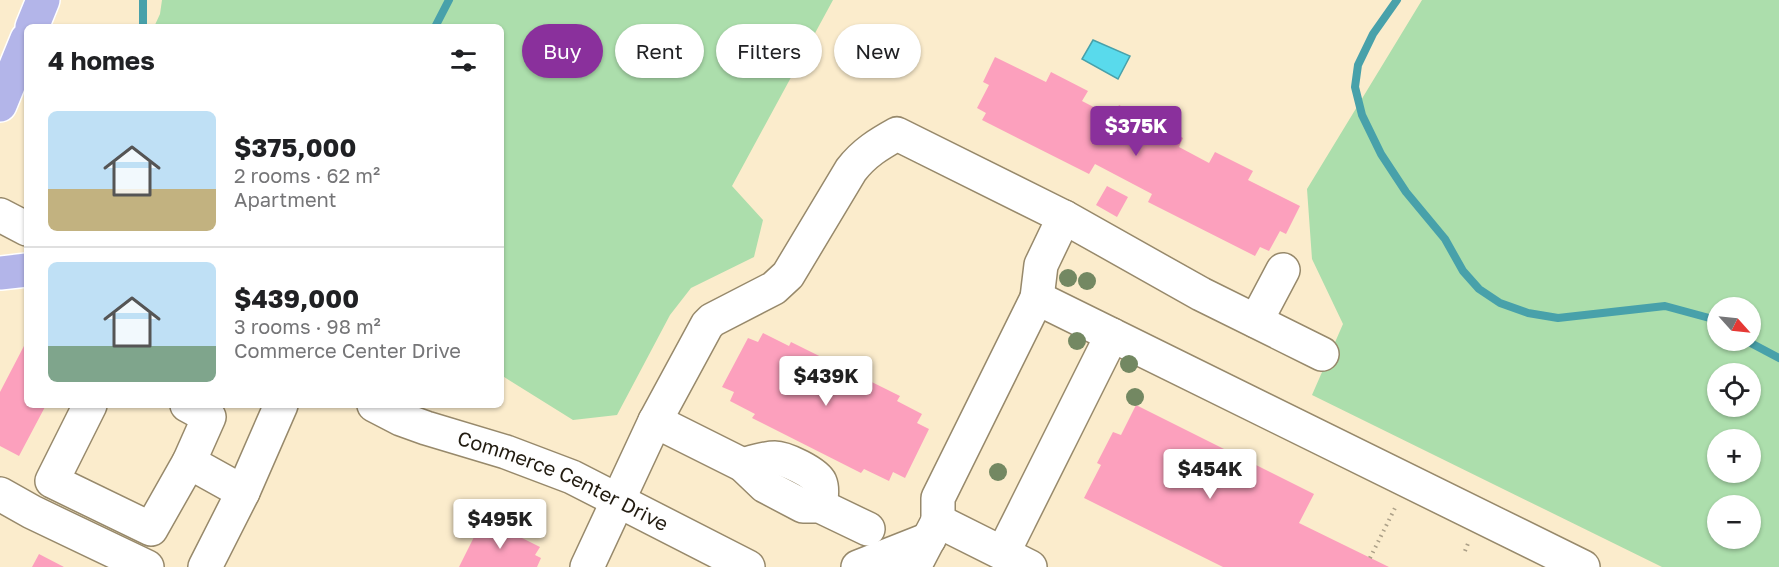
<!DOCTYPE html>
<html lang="en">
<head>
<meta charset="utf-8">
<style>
	body { margin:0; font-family:"Golos Text",sans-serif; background:#f6f6f6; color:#202124; height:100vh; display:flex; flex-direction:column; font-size:22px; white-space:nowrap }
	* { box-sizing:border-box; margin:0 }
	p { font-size:20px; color:#757577 }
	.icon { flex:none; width:33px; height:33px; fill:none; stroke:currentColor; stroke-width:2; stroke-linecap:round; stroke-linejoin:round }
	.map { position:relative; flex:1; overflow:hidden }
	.panel { position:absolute; left:24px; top:24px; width:480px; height:384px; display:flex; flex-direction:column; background:#fff; border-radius:9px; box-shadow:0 2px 4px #0004 }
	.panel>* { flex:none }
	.guide { position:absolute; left:522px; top:24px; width:570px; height:54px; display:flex; gap:12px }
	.needle { width:39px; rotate:117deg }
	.fabs { position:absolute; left:1707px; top:297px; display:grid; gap:12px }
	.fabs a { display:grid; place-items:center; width:54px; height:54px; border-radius:50%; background:#fff; box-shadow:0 2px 4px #0004; font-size:30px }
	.price { position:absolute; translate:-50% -51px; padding:0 14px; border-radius:6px; background:#fff; color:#222; font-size:20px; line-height:39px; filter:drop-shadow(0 2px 3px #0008) }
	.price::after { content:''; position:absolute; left:50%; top:36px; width:18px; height:14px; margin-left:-9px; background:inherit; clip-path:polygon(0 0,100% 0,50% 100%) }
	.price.current { background:#8a309c; color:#fff }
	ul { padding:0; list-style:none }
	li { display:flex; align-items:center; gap:18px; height:150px; padding:0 24px }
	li+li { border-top:2px solid #e0e0e0 }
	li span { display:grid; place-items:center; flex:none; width:168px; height:120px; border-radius:9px; color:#555 }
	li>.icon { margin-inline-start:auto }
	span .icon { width:72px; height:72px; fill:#fffc; stroke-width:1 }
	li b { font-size:26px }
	h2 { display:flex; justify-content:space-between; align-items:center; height:72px; padding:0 24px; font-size:26px }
	.tag { padding:0 21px; border-radius:27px; background:#fff; box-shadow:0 2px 4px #0004; font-size:21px; line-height:54px }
	.tag.current { background:#8a309c; color:#fff }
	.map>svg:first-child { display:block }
	.green { fill:#acdeac; fill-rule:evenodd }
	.water { fill:#59daec; stroke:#48a1aa; stroke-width:1.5 }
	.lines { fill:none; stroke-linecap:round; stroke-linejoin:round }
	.stream { stroke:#48a1aa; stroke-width:8 }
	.building { fill:#fca0bd }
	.minor-casing { stroke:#97896b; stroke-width:36 }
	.major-casing { stroke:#fff; stroke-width:36 }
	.path { stroke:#aca088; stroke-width:4; stroke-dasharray:1.5 4.5; stroke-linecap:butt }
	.minor { stroke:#fff; stroke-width:33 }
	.major { stroke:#b3b5e9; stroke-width:33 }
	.tree { fill:#738862 }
	.labels { text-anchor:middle; stroke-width:6; stroke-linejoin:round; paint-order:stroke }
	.street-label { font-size:20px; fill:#221c11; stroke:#fbeccc }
</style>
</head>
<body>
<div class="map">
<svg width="1779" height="567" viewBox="0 0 1779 567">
	<rect width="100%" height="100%" fill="#fbeccc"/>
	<path class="green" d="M162 0H833L732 186 763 220 754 257 691 288 670 315 617 415 573 420 501 375V27H154L160 14Z
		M1422 0H1779V567H1662L1312 395 1343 324 1312 259 1307 189ZM1718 308H1750V340H1718ZM1718 374H1750V406H1718ZM1718 440H1750V472H1718ZM1718 506H1750V538H1718Z"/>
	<path class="water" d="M1093 40 1130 56 1118 79 1082 59Z"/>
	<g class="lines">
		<path class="stream" d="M143 0V27
			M1397 0 1373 34 1358 65 1355 87 1362 115 1381 154 1406 192 1445 239 1463 271 1479 289 1500 303 1528 313 1558 318 1665 306 1713 319 1718 322
			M435 27 449 0
			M1745 340 1779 358"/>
	</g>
	<path class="building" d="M995 57 1046 82 1051 72 1088 91 1082 101 1113 117 1119 105 1183 138 1179 147 1209 163 1215 152 1253 171 1248 180 1300 206 1286 234 1280 231 1269 251 1260 247 1255 256 1148 202 1152 194 1095 164 1089 174 982 120 986 113 977 108 989 85 983 82Z
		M1107 186 1128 197 1117 217 1096 205Z
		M763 333 789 346 791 342 900 396 897 401 922 414 917 423 929 429 905 478 893 472 889 481 864 469 861 473 752 418 755 414 730 401 734 392 722 387 748 338 758 342Z
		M25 344 27 345V405H46L19 456 0 446V392Z
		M1136 405 1314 494 1299 523 1389 567H1223L1084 498 1101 465 1097 463 1113 432 1121 435Z
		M492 523 540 547 535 555 541 558 537 567H459L479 527 487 531Z
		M39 554 64 567H32Z"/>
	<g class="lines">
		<g class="minor-casing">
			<g id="minor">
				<path d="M0 215 27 229"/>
				<path d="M1037 298 1041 265 1064 217"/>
				<path d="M1256 321 1283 270"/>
				<path d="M90 405 52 481 151 529 189 462 209 417 187 405"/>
				<path id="s1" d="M374 405 401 419 426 428 506 452 572 477 748 567"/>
				<path d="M655 421 743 465 765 486 803 506H820L868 529"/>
				<path d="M189 462 243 492"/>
				<path d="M743 465C753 462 765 458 775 458 785 458 816 473 820 482 823 489 821 499 820 506"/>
				<path d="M0 494 32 512 147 567"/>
				<path d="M938 521V498L1037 298 1583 567"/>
				<path d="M1003 553 1112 335"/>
				<path d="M205 567 243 492 281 405"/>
				<path d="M587 567 655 421 707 325 712 320 774 288 788 275 851 170C864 153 879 144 897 134L1064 217 1201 294 1322 354"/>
				<path d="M858 567 929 539"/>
				<path d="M914 567 938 521 1030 567"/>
			</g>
		</g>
		<g class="major-casing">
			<path id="major" d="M32 27 43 0
				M0 105 27 39
				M0 273 27 270"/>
		</g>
		<path class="path" d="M1465 551 1469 541
			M1370 558 1396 506"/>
		<use href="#minor" class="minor"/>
		<use href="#major" class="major"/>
	</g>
	<g class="tree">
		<circle cx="1068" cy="278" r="9"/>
		<circle cx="1087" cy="281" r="9"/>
		<circle cx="1077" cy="341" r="9"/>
		<circle cx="1129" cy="364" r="9"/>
		<circle cx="1135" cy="397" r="9"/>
		<circle cx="998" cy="472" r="9"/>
	</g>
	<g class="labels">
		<g class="street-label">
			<text dy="7" stroke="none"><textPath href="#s1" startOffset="204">Commerce Center Drive</textPath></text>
		</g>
	</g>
</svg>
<div class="fabs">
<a><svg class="needle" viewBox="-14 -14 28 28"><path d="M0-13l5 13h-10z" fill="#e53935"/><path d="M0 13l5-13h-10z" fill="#757577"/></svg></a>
<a><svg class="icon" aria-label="locate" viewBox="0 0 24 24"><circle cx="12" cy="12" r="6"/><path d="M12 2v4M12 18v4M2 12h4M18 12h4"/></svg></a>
<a>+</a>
<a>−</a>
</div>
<b class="price current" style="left:1136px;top:157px">$375K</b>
<b class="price" style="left:826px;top:407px">$439K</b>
<b class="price" style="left:1210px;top:500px">$454K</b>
<b class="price" style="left:500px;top:550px">$495K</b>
<div class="guide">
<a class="tag current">Buy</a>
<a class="tag">Rent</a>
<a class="tag">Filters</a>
<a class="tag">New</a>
</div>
<section class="panel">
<h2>4 homes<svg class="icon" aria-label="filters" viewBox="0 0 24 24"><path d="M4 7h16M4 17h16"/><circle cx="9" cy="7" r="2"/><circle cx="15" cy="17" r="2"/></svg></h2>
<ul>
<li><span style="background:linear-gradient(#bfe0f5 65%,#c2b280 0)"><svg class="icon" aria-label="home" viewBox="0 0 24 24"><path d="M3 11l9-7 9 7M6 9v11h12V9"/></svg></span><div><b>$375,000</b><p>2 rooms · 62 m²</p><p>Apartment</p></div></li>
<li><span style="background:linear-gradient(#bfe0f5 70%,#7fa58c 0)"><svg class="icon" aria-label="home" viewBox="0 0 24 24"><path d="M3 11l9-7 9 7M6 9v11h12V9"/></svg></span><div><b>$439,000</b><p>3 rooms · 98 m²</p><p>Commerce Center Drive</p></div></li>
</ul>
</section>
</div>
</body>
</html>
